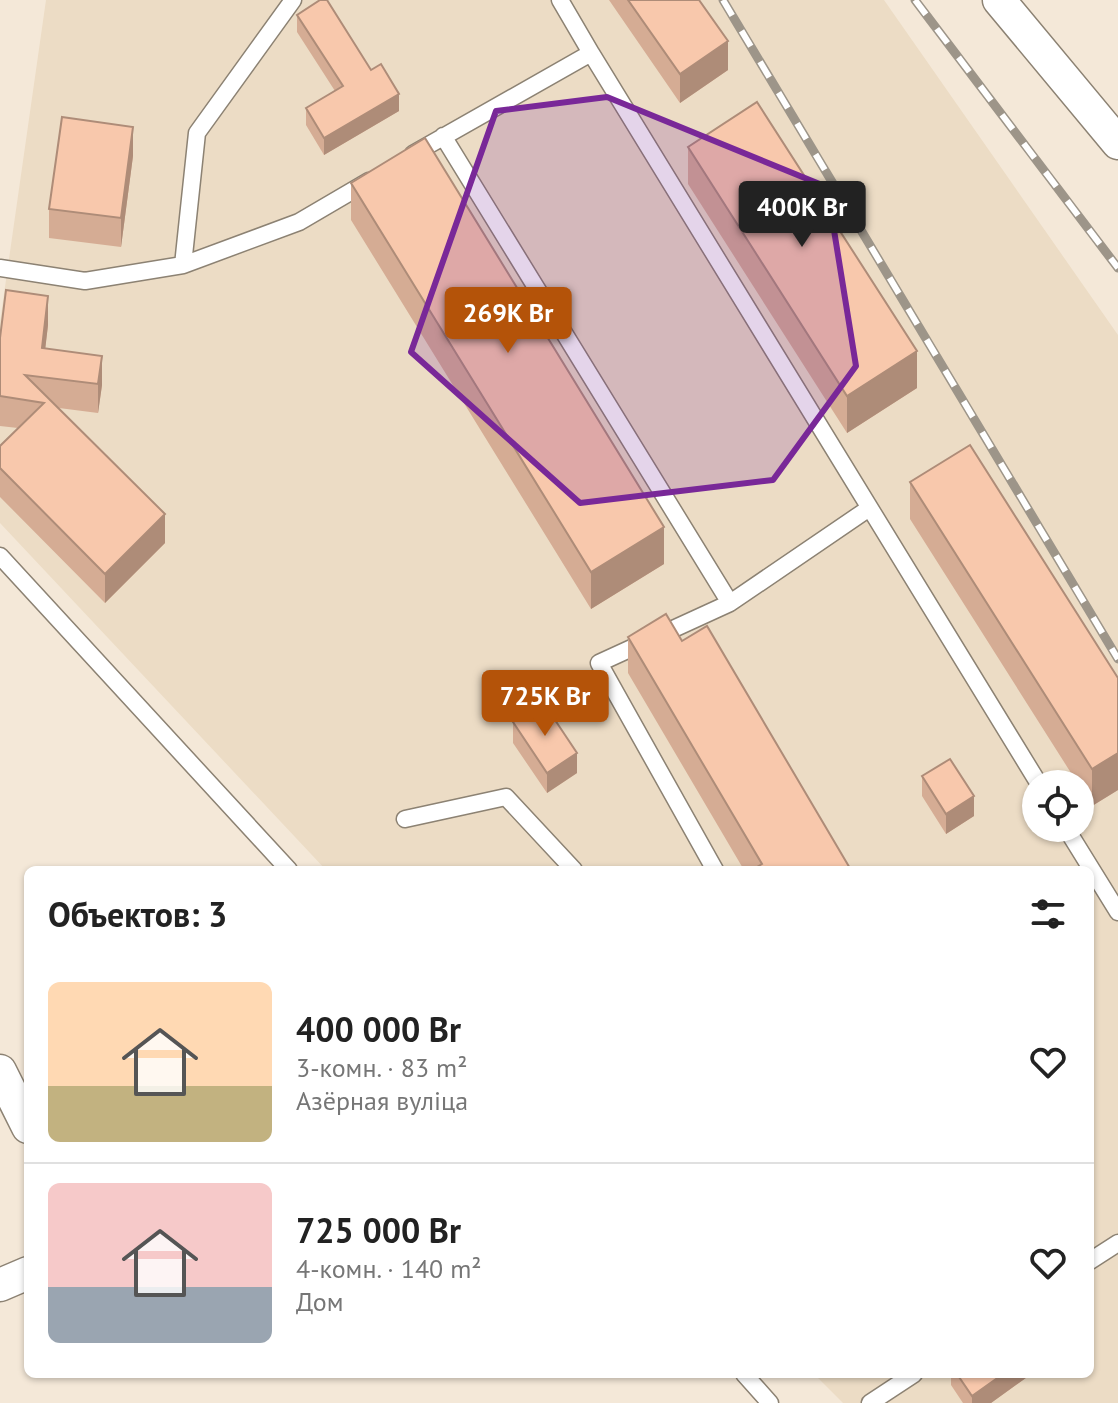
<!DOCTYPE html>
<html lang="ru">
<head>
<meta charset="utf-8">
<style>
	body { margin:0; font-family:"PT Sans",sans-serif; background:#f2f2f2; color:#222; height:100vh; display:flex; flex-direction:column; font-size:30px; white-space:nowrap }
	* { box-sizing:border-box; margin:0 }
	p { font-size:26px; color:#767676 }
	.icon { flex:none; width:44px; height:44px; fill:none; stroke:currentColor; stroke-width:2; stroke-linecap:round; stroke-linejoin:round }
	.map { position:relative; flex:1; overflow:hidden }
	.panel { position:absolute; left:24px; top:866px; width:1070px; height:512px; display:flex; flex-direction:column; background:#fff; border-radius:12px; box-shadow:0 2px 6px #0004 }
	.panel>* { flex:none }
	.fabs { position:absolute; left:1022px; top:770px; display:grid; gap:16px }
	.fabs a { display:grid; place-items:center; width:72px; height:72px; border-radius:50%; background:#fff; box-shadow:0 2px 6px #0004; font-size:40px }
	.price { position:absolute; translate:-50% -68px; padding:0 18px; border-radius:8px; background:#b45309; color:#fff; font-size:26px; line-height:52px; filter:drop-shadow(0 2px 4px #0008) }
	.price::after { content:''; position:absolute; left:50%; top:48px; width:24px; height:18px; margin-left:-12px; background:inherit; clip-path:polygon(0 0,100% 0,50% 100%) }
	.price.selected { background:#222; color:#fff }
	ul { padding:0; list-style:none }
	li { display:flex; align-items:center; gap:24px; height:200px; padding:0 24px }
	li+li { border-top:2px solid #e0e0e0 }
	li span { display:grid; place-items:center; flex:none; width:224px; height:160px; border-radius:12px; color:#555 }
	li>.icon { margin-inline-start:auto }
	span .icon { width:96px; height:96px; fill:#fffc; stroke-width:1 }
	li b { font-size:34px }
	h2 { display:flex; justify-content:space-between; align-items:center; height:96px; padding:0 24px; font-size:34px }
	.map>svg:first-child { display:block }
	.built { fill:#ecdcc5; fill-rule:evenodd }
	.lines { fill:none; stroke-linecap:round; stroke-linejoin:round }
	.lane-casing { stroke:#8c8273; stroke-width:19 }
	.street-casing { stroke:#8c8273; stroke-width:35 }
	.lane { stroke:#fff; stroke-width:16 }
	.street { stroke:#fff; stroke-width:32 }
	.rail-casing { stroke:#9d9589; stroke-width:9 }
	.rail { stroke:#fff; stroke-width:6; stroke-dasharray:18; stroke-linecap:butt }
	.wall { fill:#d5ac94 }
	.shaded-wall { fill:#ae8c78 }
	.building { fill:#f8c8ac; stroke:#ae8c78; stroke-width:2 }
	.marked { fill:#792898; fill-opacity:0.2; stroke:#792898; stroke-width:6; stroke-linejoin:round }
</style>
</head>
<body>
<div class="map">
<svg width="1118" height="1403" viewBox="0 0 1118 1403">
	<rect width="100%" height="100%" fill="#f4e8d8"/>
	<path class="built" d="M46 0H884L1118 335V1403H843L814 1374H1090V870H326L0 523V322ZM1036 784H1080V828H1036Z"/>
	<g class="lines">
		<g class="lane-casing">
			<path id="lane" d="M560 0 591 53
				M443 136 730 603 868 509
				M413 154 591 53 1039 784
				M183 265 197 133 293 0
				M0 268 85 281 183 265 299 222 369 181
				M0 556 289 870
				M405 819 506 797 574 870
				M1066 828 1118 912
				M715 870 599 663 730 603
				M1090 1261 1118 1243
				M744 1374 770 1403
				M870 1403 914 1374"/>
		</g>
		<g class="street-casing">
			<path id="street" d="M999 0 1118 143
				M0 1071 28 1127
				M0 1285 28 1273"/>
		</g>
		<use href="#lane" class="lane"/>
		<use href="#street" class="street"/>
		<g class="rail-casing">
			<path id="rail" d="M723 0 1118 659
				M915 0 1118 268"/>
		</g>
		<use href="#rail" class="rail"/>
	</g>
	<path class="wall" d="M609 0H699L728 70 680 103Z
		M297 15 371 70 399 111 324 155 306 125V108L335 91 297 32Z
		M688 147 917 388 847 433 688 184Z
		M133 156 121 247 49 238V209Z
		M351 183 664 564 591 609 351 220Z
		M48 325 45 349 102 385 98 413 59 408 165 543 105 603 0 497V446L18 428 0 426V338Z
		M910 482 1118 678V790L1092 806 1080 787V784H1078L910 519Z
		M628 637 682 641 851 870H744L628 673Z
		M513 722 577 773 547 793 513 743Z
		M922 776 974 816 946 834 922 796Z
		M951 1374H1030V1375L991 1403H963L951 1385Z"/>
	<path class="shaded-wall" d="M728 41V70L680 103V74Z
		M399 94V111L324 155V138Z
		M133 127V156L121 247V218Z
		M48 296V325L42 377V348Z
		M917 351V388L847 433V396Z
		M102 356V385L98 413V384Z
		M165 514V543L105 603V574Z
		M664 527V564L591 609V572Z
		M577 753V773L547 793V773Z
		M1118 753V790L1092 806V769Z
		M974 796V816L946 834V814Z
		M1003 1374H1030V1375L991 1403H972V1396Z"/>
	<path class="building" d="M320 0H327L371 70 381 64 399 94 324 138 306 108 343 86 297 15Z
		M628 0H699L728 41 680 74Z
		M757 102 917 351 847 396 688 147Z
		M62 117 133 127 121 218 49 209Z
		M425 138 664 527 591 572 351 183Z
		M6 290 48 296 42 348 102 356 98 384 25 375 165 514 105 574 0 468V446L44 403 0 396V338Z
		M970 445 1118 678V753L1092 769 910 482Z
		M666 614 682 641 707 626 851 870H752L762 864 628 637Z
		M543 702 577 753 547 773 513 722Z
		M950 759 974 796 946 814 922 776Z
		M957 1374H1003L972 1396Z"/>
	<path class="marked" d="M607 97 827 187 856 366 773 480 580 503 411 352 496 111Z"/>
</svg>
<div class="fabs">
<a><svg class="icon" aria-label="locate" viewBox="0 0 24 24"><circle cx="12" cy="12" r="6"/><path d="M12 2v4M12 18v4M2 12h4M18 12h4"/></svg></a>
</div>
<b class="price selected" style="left:802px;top:249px">400K Br</b>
<b class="price" style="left:508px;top:355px">269K Br</b>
<b class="price" style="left:545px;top:738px">725K Br</b>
<section class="panel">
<h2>Объектов: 3<svg class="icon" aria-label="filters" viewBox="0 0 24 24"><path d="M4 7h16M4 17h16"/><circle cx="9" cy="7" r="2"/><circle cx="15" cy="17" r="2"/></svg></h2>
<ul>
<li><span style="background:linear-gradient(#ffd9b3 65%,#c2b280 0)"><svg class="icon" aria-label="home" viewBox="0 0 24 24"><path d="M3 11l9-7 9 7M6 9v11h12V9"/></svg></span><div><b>400 000 Br</b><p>3-комн. · 83 m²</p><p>Азёрная вуліца</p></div><svg class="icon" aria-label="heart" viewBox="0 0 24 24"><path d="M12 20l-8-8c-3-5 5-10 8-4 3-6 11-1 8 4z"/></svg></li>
<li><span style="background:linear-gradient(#f6c9c9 65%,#9aa5b1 0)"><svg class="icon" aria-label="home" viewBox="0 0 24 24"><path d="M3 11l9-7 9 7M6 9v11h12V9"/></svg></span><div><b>725 000 Br</b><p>4-комн. · 140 m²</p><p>Дом</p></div><svg class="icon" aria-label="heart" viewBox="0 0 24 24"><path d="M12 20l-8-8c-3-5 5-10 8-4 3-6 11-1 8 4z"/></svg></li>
</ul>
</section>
</div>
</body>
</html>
